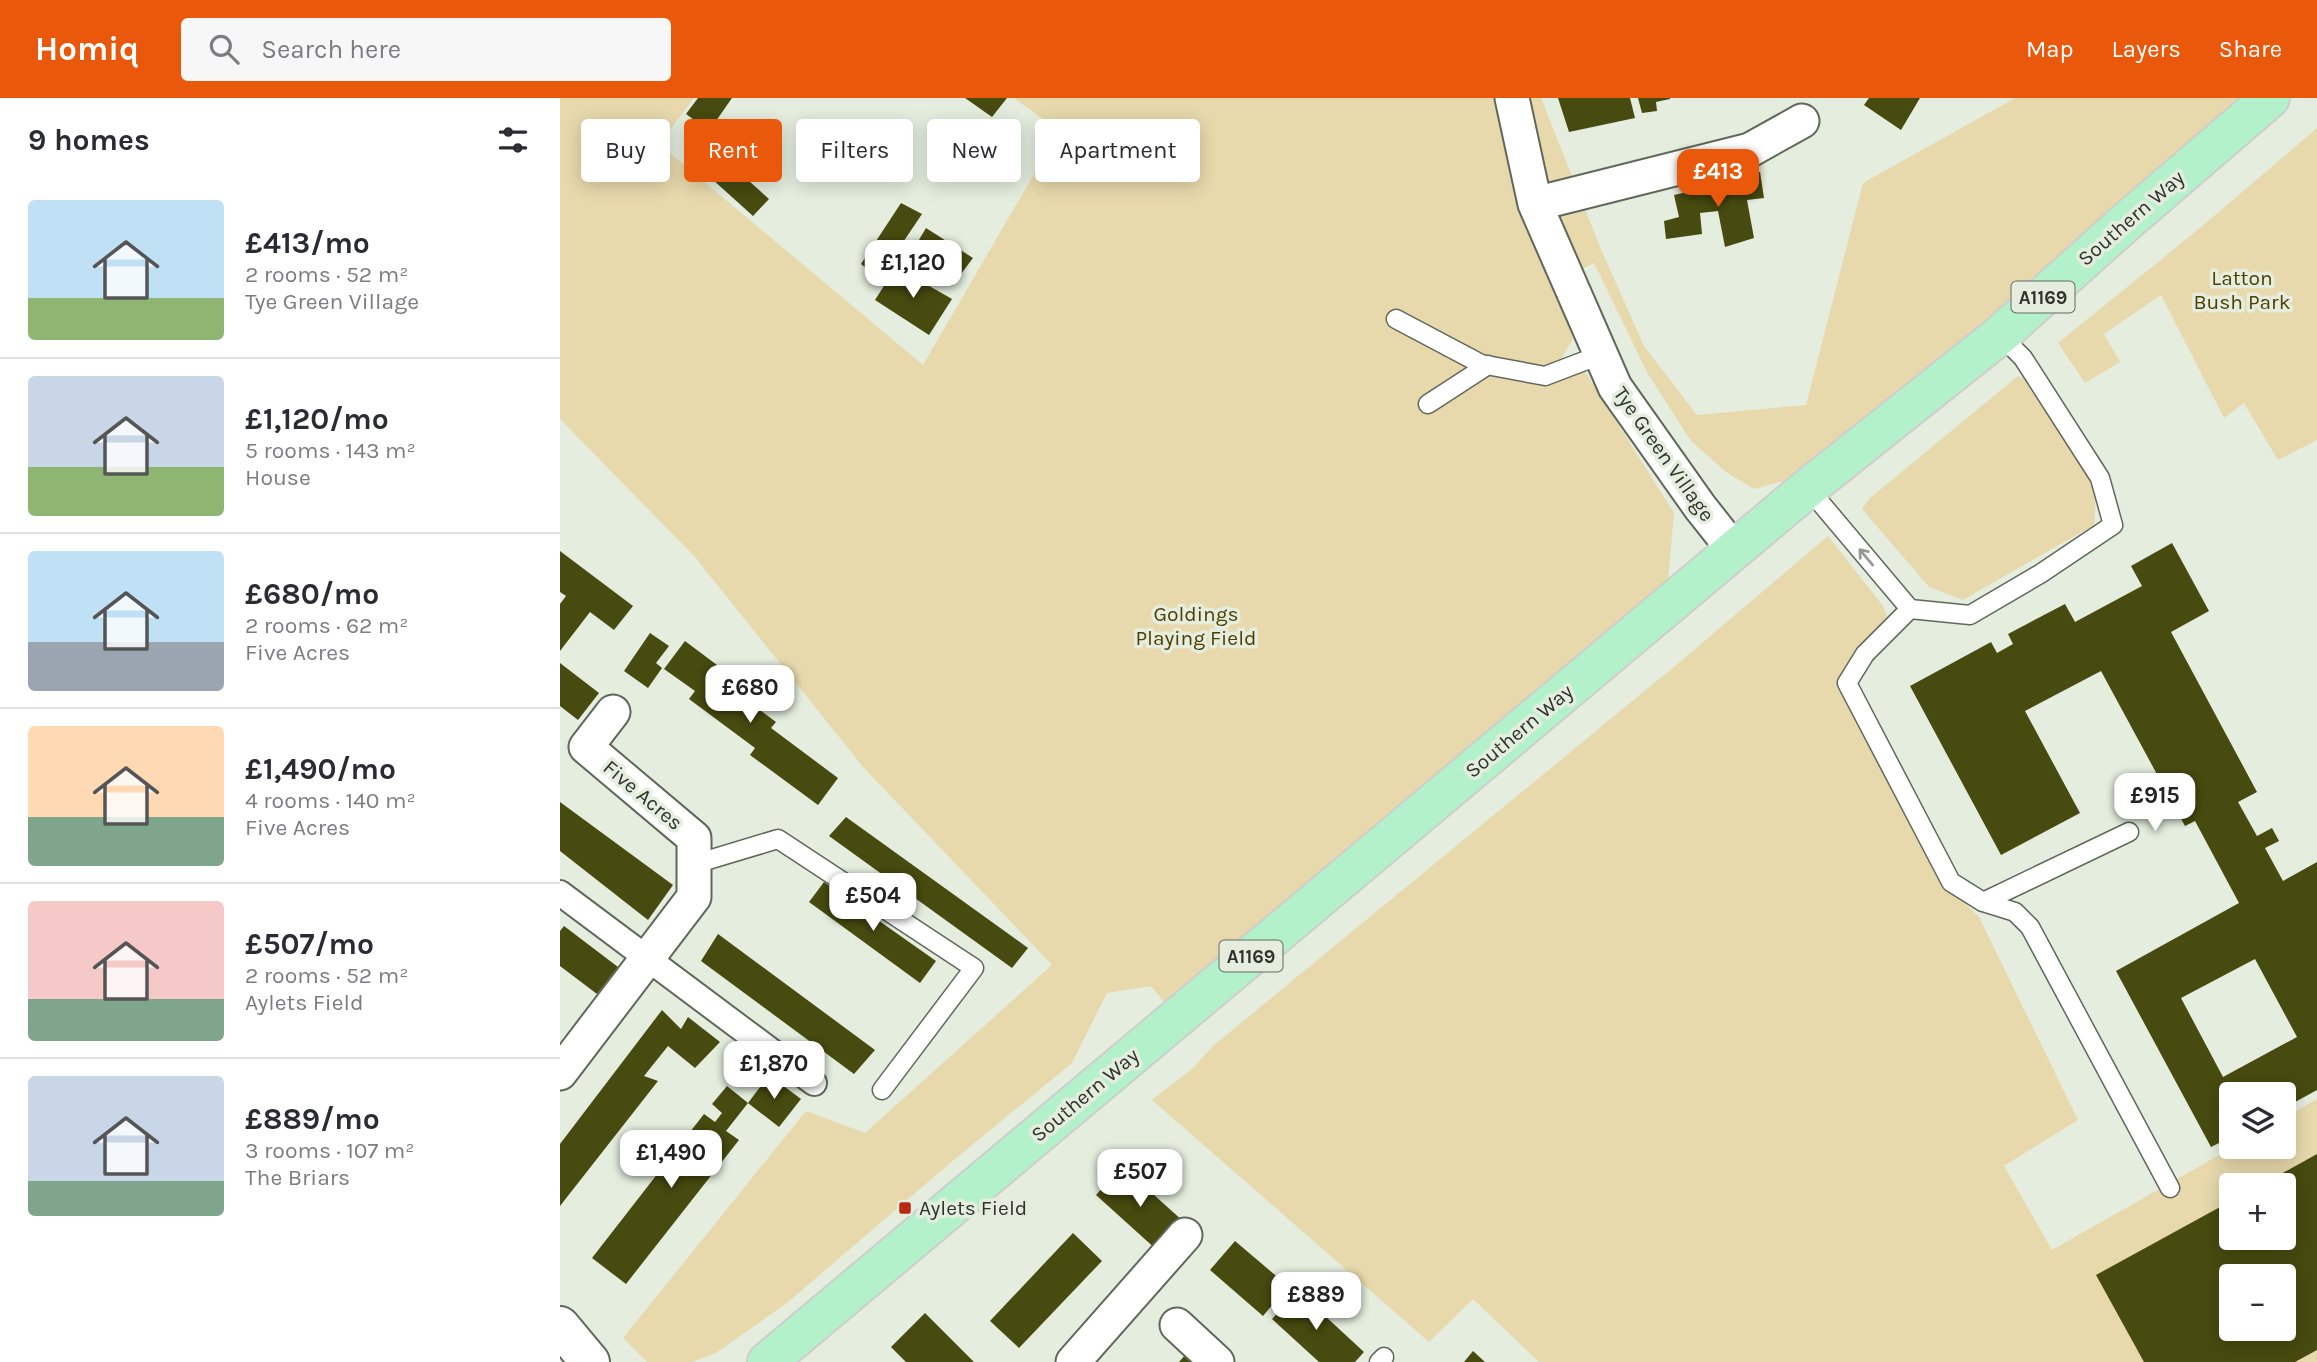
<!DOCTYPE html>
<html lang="en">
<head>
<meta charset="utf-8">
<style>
	body { margin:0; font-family:Karla,sans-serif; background:#f7f7f7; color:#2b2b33; height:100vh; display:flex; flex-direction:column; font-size:26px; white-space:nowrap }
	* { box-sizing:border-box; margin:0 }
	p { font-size:23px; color:#7c7c81 }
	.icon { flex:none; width:38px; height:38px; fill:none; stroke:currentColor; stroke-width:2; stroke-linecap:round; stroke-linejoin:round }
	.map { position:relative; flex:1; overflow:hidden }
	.details { display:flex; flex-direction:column; background:#fff; width:560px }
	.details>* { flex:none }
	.guide { position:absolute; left:21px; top:21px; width:665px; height:63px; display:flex; gap:14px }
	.fabs { position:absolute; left:1659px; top:984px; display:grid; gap:14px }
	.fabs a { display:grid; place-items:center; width:77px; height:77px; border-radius:7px; background:#fff; box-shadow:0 4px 18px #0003; font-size:35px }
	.price { position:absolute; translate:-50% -60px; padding:0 16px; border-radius:14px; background:#fff; color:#222; font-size:23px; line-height:46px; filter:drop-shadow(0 2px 4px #0008) }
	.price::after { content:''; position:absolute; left:50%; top:42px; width:21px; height:16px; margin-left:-10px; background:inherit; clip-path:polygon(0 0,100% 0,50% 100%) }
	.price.selected { background:#ea580c; color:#fff }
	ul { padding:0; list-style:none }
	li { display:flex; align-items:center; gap:21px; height:175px; padding:0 28px }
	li+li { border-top:2px solid #e1e1e2 }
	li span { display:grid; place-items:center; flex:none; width:196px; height:140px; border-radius:7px; color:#555 }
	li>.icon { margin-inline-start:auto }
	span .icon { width:84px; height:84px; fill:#fffc; stroke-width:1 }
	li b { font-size:30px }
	h2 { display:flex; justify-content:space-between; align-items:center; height:84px; padding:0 28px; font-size:30px }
	.tag { padding:0 24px; border-radius:7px; background:#fff; box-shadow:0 4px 18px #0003; font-size:24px; line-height:63px }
	.tag.selected { background:#ea580c; color:#fff }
	header { display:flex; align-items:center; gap:42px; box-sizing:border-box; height:98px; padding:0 35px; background:#ea580c; color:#fff }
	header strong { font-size:33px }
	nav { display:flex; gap:38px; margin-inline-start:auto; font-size:24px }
	.search { width:490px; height:63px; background:#f7f7f7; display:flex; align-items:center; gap:18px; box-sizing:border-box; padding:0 24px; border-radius:7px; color:#7c7c81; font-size:26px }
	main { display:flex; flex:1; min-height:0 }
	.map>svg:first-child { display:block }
	.green { fill:#e7d9ac; fill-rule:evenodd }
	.building { fill:#474b0f; fill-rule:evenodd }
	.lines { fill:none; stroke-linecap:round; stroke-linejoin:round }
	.service-casing { stroke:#60685b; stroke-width:21 }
	.pedestrian-casing { stroke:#60685b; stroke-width:28 }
	.minor-casing { stroke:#60685b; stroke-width:37 }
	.tertiary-casing { stroke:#60685b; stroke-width:42 }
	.primary-casing { stroke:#cdcecd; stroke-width:42 }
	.service { stroke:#fff; stroke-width:18 }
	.pedestrian { stroke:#fff; stroke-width:24 }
	.minor { stroke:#fff; stroke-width:33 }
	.tertiary { stroke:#fff; stroke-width:38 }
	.primary { stroke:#b2f1c9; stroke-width:38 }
	.oneway { stroke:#979996 }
	.poi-dot { fill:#b62913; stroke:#e4edde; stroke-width:2.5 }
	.labels { text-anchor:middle; stroke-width:7; stroke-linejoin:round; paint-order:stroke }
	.shield { fill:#e4edde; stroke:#656b62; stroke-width:2 }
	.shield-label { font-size:19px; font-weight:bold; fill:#2f332d }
	.street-label { font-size:21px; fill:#2f332d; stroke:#e4edde }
	.park-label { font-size:21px; fill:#4f4000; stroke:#e4edde }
	.poi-label { font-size:21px; fill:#2f332d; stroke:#e4edde; text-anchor:start }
</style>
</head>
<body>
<header>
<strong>Homiq</strong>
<div class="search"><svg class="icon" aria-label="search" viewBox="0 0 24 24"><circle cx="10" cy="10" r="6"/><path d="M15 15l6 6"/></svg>Search here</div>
<nav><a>Map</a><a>Layers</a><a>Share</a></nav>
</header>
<main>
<section class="details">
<h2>9 homes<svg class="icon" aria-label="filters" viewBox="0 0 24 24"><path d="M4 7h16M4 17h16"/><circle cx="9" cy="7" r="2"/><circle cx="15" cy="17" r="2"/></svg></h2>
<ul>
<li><span style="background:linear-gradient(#bfe0f5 70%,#8fb573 0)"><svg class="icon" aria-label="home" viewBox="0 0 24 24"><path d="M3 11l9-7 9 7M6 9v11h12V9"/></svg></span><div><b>£413/mo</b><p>2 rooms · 52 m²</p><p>Tye Green Village</p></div></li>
<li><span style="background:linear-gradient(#c9d6e8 65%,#8fb573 0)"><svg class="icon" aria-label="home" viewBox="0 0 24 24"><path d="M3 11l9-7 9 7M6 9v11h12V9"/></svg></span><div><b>£1,120/mo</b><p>5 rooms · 143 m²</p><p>House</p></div></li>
<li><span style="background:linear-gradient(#bfe0f5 65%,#9aa5b1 0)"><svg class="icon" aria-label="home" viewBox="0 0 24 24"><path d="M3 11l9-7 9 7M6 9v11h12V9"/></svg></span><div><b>£680/mo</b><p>2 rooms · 62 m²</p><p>Five Acres</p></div></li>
<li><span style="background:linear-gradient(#ffd9b3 65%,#7fa58c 0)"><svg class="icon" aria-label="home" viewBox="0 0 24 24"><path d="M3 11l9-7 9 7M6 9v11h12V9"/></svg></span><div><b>£1,490/mo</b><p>4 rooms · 140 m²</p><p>Five Acres</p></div></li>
<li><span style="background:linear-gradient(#f6c9c9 70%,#7fa58c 0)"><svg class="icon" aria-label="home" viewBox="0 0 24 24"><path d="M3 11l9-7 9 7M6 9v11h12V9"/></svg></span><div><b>£507/mo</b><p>2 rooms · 52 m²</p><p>Aylets Field</p></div></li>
<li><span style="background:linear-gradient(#c9d6e8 75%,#7fa58c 0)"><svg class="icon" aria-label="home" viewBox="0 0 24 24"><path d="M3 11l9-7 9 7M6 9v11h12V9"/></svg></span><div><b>£889/mo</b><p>3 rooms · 107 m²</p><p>The Briars</p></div></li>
</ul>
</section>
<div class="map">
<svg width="1757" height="1264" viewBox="0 0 1757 1264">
	<rect width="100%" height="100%" fill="#e4edde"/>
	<path class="green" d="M0 0H134L99 46 363 267 499 33 454 0H981L1040 149 1084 248 1137 317 1246 307 1303 85 1455 0H1685L1405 246 1234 380 1194 391 1166 374 1131 343 1088 276 1034 165 994 185 1013 241 998 266 1024 272 1114 415 1108 483 604 904 591 888 547 895 512 965 395 1061 227 1205 156 1255 132 1264H87L63 1240 246 1013 305 1035 492 867 304 670 134 458 0 321Z
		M1757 30V342L1718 362 1684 305 1664 320 1601 197 1544 236 1560 264 1525 285 1498 245 1640 130Z
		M1458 278 1474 286 1537 384 1534 427 1403 502 1369 489 1302 411 1310 400Z
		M1268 438 1323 508 1327 518 1291 563 1292 598 1316 659 1396 797 1419 819 1518 1022 1444 1068 1492 1152 1675 1048H1724V1020L1757 1001V1264H979L913 1201 869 1244 592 1002 632 971 653 948 1121 563ZM1671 1087H1724V1139H1671ZM1671 1178H1724V1230H1671Z"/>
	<path class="building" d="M138 0H172L149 33 126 16Z
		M405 0H447L432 19Z
		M998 0H1070L1075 20 1009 34Z
		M1078 0H1110V1L1096 4 1097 13 1082 15Z
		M1309 0H1360L1341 32 1304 7Z
		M168 64 209 101 193 118 152 81Z
		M1177 74H1200L1204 100 1187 102 1194 140 1165 149 1158 113 1140 115 1142 136 1106 141 1104 123 1119 119 1114 97 1179 82Z
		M341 105 362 116 319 180 301 166Z
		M366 130 413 160 392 188 350 157Z
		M336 169 392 201 369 237 315 202Z
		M1612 445 1649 513 1611 534 1697 694 1678 704 1697 738 1712 730 1719 743 1705 750 1723 783 1757 764V992L1724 1010V996H1671V1039L1651 1049 1556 873 1679 805 1635 723 1625 728 1541 573 1465 613 1520 715 1441 757 1350 588 1431 544 1437 555 1453 546 1448 536 1505 506 1515 524 1582 488 1571 468ZM1695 861 1737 939 1663 979 1621 900Z
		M0 453 73 508 54 532 30 514 0 553V506L6 498 0 494Z
		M90 535 109 548 96 565 102 570 88 590 64 573Z
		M125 543 157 567 151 575 216 624 211 630 278 680 258 707 190 657 195 650 129 601 135 593 104 571Z
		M0 565 39 595 18 622 0 608Z
		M0 704 113 787 88 822 0 753Z
		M286 719 468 850 452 870 269 738Z
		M264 784 376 863 360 885 249 804Z
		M4 828 58 869 37 896 0 868V833Z
		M158 836 315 952 294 976 141 863Z
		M102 912 121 931 128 919 160 944 135 970 108 948 84 978 98 983 0 1108V1046Z
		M209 977 241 1001 219 1029 188 1005Z
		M167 988 188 1005 166 1033 179 1042 66 1186 32 1160 144 1016 155 1024 162 1015 152 1006Z
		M1757 1056V1252L1735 1264H1584L1536 1177 1671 1103V1139H1724V1087H1701ZM1671 1178H1724V1230H1671Z
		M562 1068 624 1124 598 1153 536 1097Z
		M513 1135 542 1163 459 1250 430 1223Z
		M675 1143 728 1188 703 1218 650 1172Z
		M738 1193 804 1254 795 1264H759L712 1221Z
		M365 1215 414 1264H346L331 1249Z
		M913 1253 925 1264H904Z
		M626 1256 636 1264H619Z"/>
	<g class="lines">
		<g class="service-casing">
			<path id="service" d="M836 221 921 266 985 278 1040 257
				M868 306 928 267
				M1248 390 1350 511 1410 517 1480 476 1553 427 1540 380 1463 260 1440 237
				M1350 511 1305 556 1287 585 1391 784 1423 804 1455 814 1470 829 1610 1090
				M135 766 218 741 414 870 322 992
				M1423 804 1569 734
				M819 1264 824 1259"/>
		</g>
		<g class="pedestrian-casing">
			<path id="pedestrian" d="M0 795 254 985"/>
		</g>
		<g class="minor-casing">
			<path id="minor" d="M952 0 975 106 1055 289 1140 409 1174 452
				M975 106 1190 52 1242 23
				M0 975 134 799V740L26 649 53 614
				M617 1227 657 1264
				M513 1264 625 1137"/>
		</g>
		<g class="tertiary-casing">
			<path id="tertiary" d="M0 1228 30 1264"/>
		</g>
		<g class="primary-casing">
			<path id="primary" d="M207 1264 1248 390 1440 237 1566 124 1710 0"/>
		</g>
		<use href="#service" class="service"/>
		<use href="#pedestrian" class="pedestrian"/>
		<use href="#minor" class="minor"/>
		<use href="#tertiary" class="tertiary"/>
		<use href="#primary" class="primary"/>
	</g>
	<defs><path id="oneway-shaft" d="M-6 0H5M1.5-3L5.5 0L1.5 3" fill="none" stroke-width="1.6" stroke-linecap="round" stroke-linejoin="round" transform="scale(1.75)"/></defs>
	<use class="oneway" href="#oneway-shaft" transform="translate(1306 459) rotate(-130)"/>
	<rect class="poi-dot" x="338" y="1103" width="14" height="14" rx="3.5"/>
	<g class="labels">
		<g class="shield">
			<rect x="1451.5" y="183.5" width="63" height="31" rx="5"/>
			<rect x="659.5" y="842.5" width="63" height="31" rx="5"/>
		</g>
		<g class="shield-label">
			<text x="1483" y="206">A1169</text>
			<text x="691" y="865">A1169</text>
		</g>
		<g class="street-label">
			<text transform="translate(1571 120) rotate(-41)" y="7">Southern Way</text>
			<text transform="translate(1104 356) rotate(55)" y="7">Tye Green Village</text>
			<text transform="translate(959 633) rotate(-40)" y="7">Southern Way</text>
			<text transform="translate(83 697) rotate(40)" y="7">Five Acres</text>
			<text transform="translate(525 997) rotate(-40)" y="7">Southern Way</text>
		</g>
		<g class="park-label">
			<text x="1682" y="187">Latton<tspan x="1682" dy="24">Bush Park</tspan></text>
			<text x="636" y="523">Goldings<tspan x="636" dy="24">Playing Field</tspan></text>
		</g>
		<g class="poi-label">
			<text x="359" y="1117">Aylets Field</text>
		</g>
	</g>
</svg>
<div class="fabs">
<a><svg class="icon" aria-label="layers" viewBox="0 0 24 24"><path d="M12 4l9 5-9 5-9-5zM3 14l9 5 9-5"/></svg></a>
<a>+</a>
<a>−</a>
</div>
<b class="price selected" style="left:1158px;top:111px">£413</b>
<b class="price" style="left:353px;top:202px">£1,120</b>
<b class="price" style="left:190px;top:627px">£680</b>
<b class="price" style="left:1595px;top:735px">£915</b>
<b class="price" style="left:313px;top:835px">£504</b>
<b class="price" style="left:214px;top:1003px">£1,870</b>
<b class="price" style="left:111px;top:1092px">£1,490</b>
<b class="price" style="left:580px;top:1111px">£507</b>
<b class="price" style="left:756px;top:1234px">£889</b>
<div class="guide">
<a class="tag">Buy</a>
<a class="tag selected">Rent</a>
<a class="tag">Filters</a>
<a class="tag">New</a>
<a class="tag">Apartment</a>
</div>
</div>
</main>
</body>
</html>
